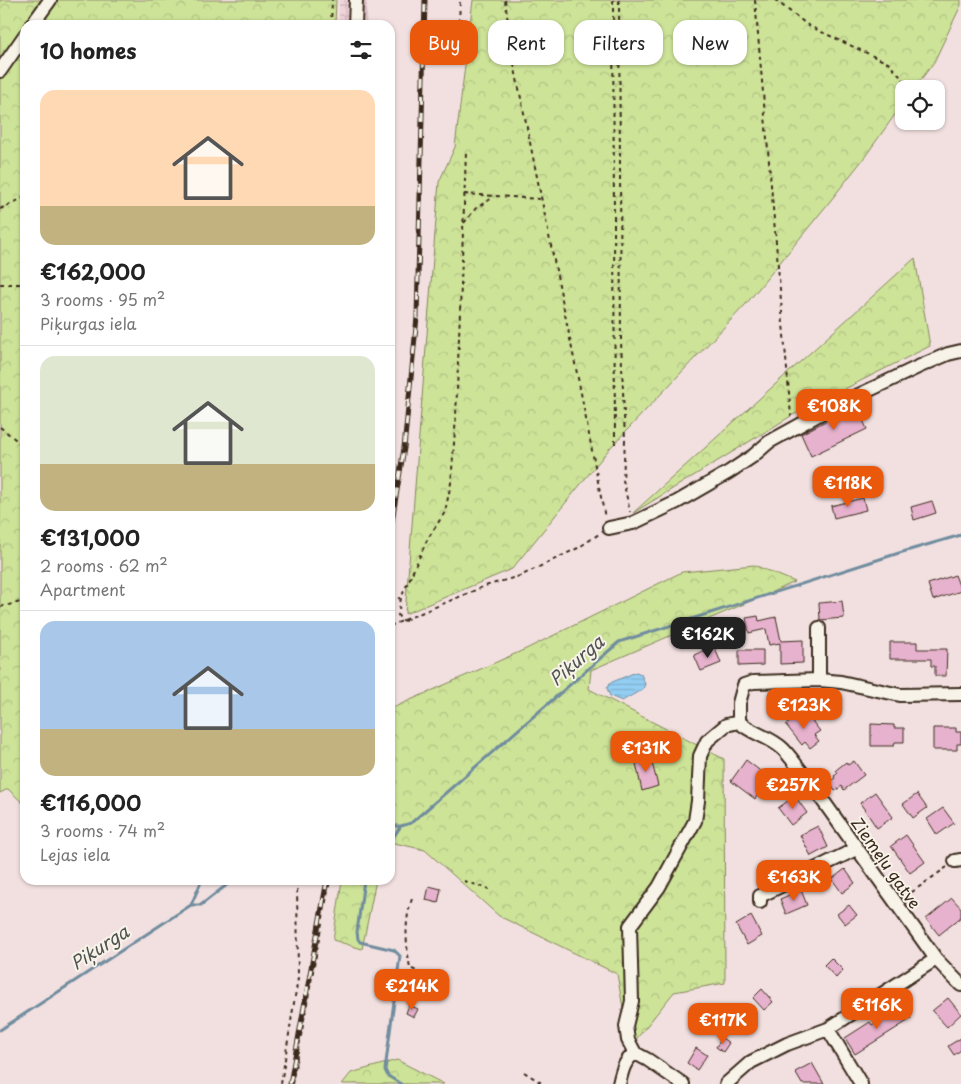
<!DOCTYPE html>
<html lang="en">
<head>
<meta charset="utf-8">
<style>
	body { margin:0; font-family:"Playpen Sans",sans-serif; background:#f6f6f6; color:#222; height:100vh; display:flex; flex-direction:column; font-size:19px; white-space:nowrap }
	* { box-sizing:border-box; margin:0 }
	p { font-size:16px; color:#767676 }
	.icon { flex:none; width:28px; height:28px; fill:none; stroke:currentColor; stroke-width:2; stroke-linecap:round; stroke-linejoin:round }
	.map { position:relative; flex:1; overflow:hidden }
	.drawer { position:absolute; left:20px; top:20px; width:375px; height:865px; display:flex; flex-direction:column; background:#fff; border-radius:15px; box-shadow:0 1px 4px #0004 }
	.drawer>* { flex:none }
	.top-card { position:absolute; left:410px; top:20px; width:475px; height:45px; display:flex; gap:10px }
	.fabs { position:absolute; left:895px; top:80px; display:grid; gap:10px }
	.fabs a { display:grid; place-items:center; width:50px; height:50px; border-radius:10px; background:#fff; box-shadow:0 1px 4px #0004; font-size:25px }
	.price { position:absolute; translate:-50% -42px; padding:0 11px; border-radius:10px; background:#ea580c; color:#fff; font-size:16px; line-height:32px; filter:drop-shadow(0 1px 2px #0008) }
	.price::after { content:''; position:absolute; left:50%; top:30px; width:15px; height:11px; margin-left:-8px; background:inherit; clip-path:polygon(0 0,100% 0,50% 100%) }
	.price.on { background:#222; color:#fff }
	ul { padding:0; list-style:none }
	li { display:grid; align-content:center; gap:10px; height:265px; padding:0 20px }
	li+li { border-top:1px solid #e0e0e0 }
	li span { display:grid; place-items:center; height:155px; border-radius:15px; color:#555 }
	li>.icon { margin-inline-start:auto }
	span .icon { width:90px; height:90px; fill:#fffc; stroke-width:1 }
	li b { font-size:21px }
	h2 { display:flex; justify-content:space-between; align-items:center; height:60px; padding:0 20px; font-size:21px }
	.chip { padding:0 18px; border-radius:15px; background:#fff; box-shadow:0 1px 4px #0004; font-size:18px; line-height:45px }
	.chip.on { background:#ea580c; color:#fff }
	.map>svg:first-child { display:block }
	.industrial { fill:url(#industrial-grid) }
	.forest { fill:url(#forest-crowns); stroke:#84865b }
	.water { fill:url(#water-rules); stroke:#708c9e }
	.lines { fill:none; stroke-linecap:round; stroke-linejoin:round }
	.stream { stroke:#708c9e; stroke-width:3 }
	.building { fill:#e7b2cd; stroke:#3b2a1e }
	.minor-casing { stroke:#3b2a1e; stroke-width:16 }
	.path { stroke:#3b2a1e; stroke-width:2; stroke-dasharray:4 4; stroke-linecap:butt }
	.minor { stroke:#f7f3e8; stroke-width:12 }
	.rail-casing { stroke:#3b2a1e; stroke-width:5 }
	.rail { stroke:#f7f3e8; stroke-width:3; stroke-dasharray:9; stroke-linecap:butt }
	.labels { text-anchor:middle; stroke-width:4; stroke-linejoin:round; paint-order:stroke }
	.street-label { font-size:16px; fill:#3b2a1e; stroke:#f7f3e8 }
	.water-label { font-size:18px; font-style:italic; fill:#515353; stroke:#f7f3e8 }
</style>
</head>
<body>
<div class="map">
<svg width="961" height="1084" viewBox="0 0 961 1084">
	<defs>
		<pattern id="industrial-grid" width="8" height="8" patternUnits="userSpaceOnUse" patternTransform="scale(1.25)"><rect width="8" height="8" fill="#efd2da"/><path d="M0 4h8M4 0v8" fill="none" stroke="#ceb4bb"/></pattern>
		<pattern id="forest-crowns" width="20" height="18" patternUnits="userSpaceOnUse" patternTransform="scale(1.25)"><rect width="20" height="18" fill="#cde398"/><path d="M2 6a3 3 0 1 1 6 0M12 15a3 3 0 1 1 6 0" fill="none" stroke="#b1c383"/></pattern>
		<pattern id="water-rules" width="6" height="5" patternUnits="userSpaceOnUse" patternTransform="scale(1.25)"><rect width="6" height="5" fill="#93cef3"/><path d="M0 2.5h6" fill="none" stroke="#80b1d0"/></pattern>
	</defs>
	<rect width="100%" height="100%" fill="#f2e0e0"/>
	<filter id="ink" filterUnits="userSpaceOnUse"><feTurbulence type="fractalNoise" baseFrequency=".02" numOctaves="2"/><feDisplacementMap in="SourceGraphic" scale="10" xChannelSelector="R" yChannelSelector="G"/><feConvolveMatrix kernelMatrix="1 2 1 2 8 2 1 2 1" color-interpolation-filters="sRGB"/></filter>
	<g filter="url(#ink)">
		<path class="industrial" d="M339 0H367V25H339Z"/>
		<path class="forest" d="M0 0H336L335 25H25V805L8 789 0 793Z
			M473 0H961V5L934 62 914 89H904V102L864 158 827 205 746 304 610 448 512 569 405 614 439 182 455 147Z
			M915 258 930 346 791 416 633 513Z
			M754 565 795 582 591 670 589 689 724 759 725 983 674 992 630 1047 617 974 499 916 425 850 390 842V709L526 649 682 572Z
			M342 880H376L362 949 333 940Z
			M397 1060 444 1084H342L351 1073Z"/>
		<path class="water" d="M636 672 641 674 645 684 643 689 622 701 610 696 607 688 610 683Z"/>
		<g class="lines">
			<path class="stream" d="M390 826H401L411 823 619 642 899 553 961 535
				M390 842 401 826
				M364 880 357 932 358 939 360 942 394 950 400 956 385 1070 388 1076 401 1084
				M191 905H201L233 880
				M0 1030 191 905 202 880"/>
		</g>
		<path class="building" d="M856 405 867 429 811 456 801 434Z
			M863 498 866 510 834 518 831 506Z
			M932 501 936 513 914 520 911 507Z
			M955 575 961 591 933 600 928 584Z
			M842 601 844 618 820 620 819 603Z
			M758 616 759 621 776 617 781 641 803 640V663L780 664V643L769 645 766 629 749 633 746 618Z
			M890 642H917V649H947L946 676H935V666H931V659H890Z
			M714 646 721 663 701 671 694 655Z
			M739 650H763V665L739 666Z
			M804 711 820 731 814 735 819 741 810 748 805 742 802 745 786 725Z
			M871 724 894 725V728H904V742H895L894 746H871Z
			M933 728H956V732H961V744H957V750H933Z
			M650 755 658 786 642 791 635 759Z
			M746 760 763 773 769 772 773 777 769 785H765L755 799 731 781Z
			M854 761 864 775 844 790 842 786 835 791 829 782 835 778 834 776 838 773 836 770 846 762 848 765Z
			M875 792 893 817 877 828 860 803Z
			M917 794 927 808 913 818 903 804Z
			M795 796 807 813 791 825 778 808Z
			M943 808 954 823 937 835 927 819Z
			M818 826 828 847 811 856 800 835Z
			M906 835 925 862 910 873 891 846Z
			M845 869 855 883 842 893 832 879Z
			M429 886 441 889 438 903 426 900Z
			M801 890 807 905 786 914 780 899Z
			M952 898 961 908V917L939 935 926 919Z
			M849 905 857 915 845 924 837 914Z
			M751 916 762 936 747 945 736 925Z
			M831 958 843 970 836 978 824 965Z
			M762 989 773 1002 764 1010 753 998Z
			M948 998 961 1014 947 1027 932 1011Z
			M409 1005 418 1009 414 1017 406 1013Z
			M902 1005 911 1019 855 1054 845 1038 870 1022 872 1025Z
			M722 1038 729 1043 723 1052 716 1047Z
			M961 1038V1050L954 1055 948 1046Z
			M696 1048 707 1055 697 1070 687 1063Z
			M812 1063 824 1084H802L795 1072Z"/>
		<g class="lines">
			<g class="minor-casing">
				<path id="minor" d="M32 25 50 0
					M355 25 356 0
					M0 71 25 35
					M609 528 633 523 677 502 729 472 753 456 769 442 827 410 918 367 948 354 961 351
					M819 680V628
					M739 722C752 734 771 737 783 749 791 757 798 768 806 777L936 959 961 985
					M739 722V703L744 685 753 682 819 680 841 682 900 695 961 694
					M955 861 961 860
					M760 902V896L856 849
					M828 1029 861 1084
					M619 1084C622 1071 624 1061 635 1053
					M683 1084 648 1060 635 1053 628 1040 626 1026 632 1001 630 926 659 887 695 821 698 801 700 756 707 741 726 725 739 722
					M726 1084 751 1062 787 1044 828 1029 936 959"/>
			</g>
			<path class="path" d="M505 0 513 59 581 393 605 518
				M613 0 615 444
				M619 0 621 341 625 440 623 480 630 512
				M755 0 791 416
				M775 0 809 26 888 63 912 89
				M331 25 332 0
				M458 46 460 0
				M464 194 541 199
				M0 209 25 197
				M464 223 476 208 494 197
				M0 284H25
				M0 427 25 447
				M390 599 400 598
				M0 607 25 601
				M406 621 400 619 398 615 401 598 427 540 445 512 451 483 456 417 466 152
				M390 626 485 586 520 576 578 548 599 534
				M464 881 489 889
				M905 897 947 867
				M412 899C404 921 406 944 410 968L433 979
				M524 1072 543 1084
				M281 1084 298 978 297 880
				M292 1084 330 880"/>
			<use href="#minor" class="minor"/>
			<g class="rail-casing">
				<path id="rail" d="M390 533 404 448 417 317 425 0
					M290 1084 327 880"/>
			</g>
			<use href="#rail" class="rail"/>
		</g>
	</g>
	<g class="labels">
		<g class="street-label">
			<text transform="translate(886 863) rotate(55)" y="6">Ziemeļu gatve</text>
		</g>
		<g class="water-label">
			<text transform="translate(577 661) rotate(-41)" y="6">Piķurga</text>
			<text transform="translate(100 948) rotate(-33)" y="6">Piķurga</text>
		</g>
	</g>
</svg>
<div class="fabs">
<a><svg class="icon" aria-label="locate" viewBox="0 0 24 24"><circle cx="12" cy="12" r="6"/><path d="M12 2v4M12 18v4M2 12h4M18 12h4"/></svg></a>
</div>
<b class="price" style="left:834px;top:431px">€108K</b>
<b class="price" style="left:848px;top:508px">€118K</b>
<b class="price on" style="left:708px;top:659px">€162K</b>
<b class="price" style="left:804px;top:730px">€123K</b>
<b class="price" style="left:646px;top:773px">€131K</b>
<b class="price" style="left:793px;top:810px">€257K</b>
<b class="price" style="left:794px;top:902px">€163K</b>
<b class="price" style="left:412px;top:1011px">€214K</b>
<b class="price" style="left:877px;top:1030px">€116K</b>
<b class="price" style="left:723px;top:1045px">€117K</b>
<div class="top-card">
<a class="chip on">Buy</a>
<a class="chip">Rent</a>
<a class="chip">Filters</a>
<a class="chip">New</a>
</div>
<section class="drawer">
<h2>10 homes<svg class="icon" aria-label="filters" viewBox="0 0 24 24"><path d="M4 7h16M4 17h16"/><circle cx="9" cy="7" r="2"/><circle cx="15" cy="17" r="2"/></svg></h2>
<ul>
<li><span style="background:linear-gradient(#ffd9b3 75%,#c2b280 0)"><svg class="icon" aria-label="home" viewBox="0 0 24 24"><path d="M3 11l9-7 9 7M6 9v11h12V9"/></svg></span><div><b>€162,000</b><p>3 rooms · 95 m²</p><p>Piķurgas iela</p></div></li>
<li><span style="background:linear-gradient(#dfe7d0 70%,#c2b280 0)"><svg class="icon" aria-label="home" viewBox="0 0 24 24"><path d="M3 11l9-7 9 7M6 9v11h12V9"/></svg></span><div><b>€131,000</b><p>2 rooms · 62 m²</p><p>Apartment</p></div></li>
<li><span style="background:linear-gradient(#a9c7e8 70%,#c2b280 0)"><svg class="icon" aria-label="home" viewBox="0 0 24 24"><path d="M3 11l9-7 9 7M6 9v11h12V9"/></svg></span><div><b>€116,000</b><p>3 rooms · 74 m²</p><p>Lejas iela</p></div></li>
</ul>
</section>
</div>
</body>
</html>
